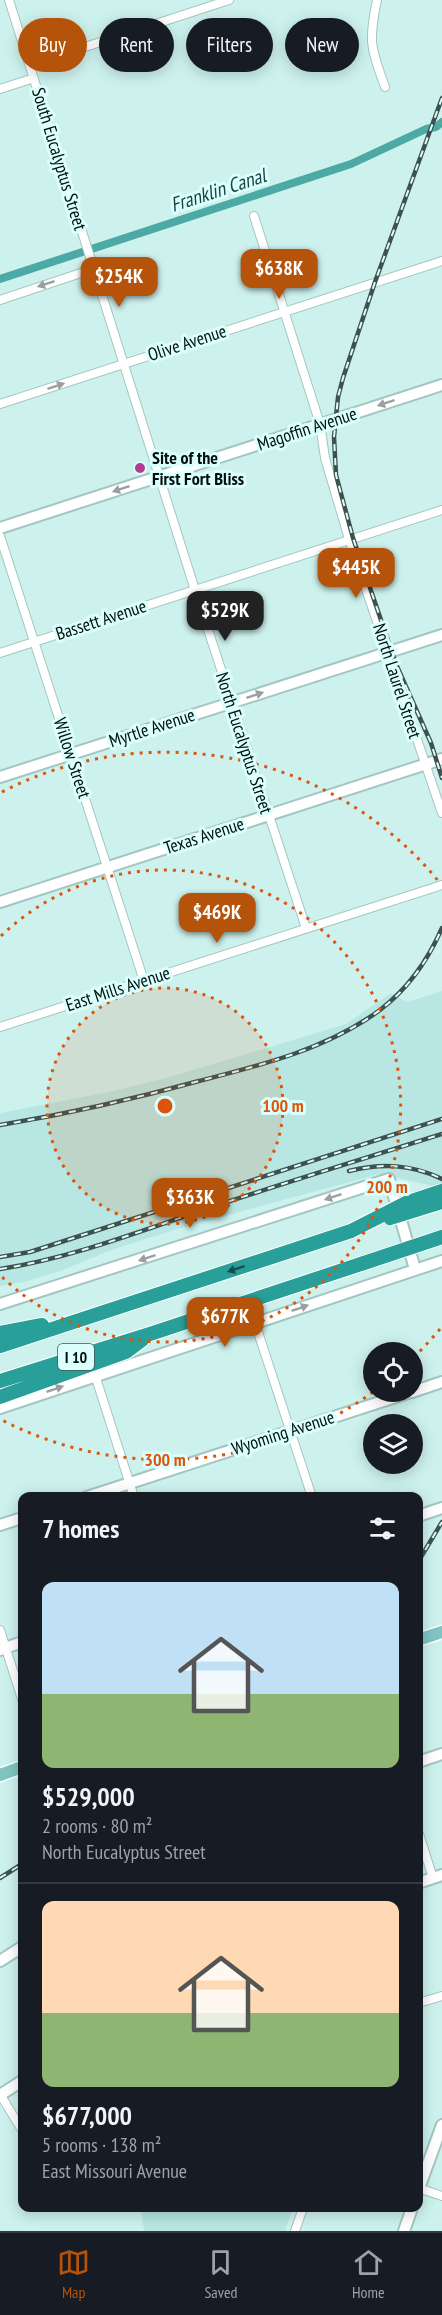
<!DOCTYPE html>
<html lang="en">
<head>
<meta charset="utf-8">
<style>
	body { margin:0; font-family:"PT Sans Narrow",sans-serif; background:#20242c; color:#f1f3f6; height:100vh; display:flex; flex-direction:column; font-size:22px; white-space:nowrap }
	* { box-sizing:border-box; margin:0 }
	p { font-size:20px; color:#9ea1a6 }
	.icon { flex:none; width:33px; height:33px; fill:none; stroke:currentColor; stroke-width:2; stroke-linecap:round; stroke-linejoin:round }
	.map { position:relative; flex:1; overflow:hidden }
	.sheet { position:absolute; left:18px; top:1492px; width:405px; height:720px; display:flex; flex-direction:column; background:#171b24; border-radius:12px; box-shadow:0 3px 15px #0003 }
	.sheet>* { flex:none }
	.banner { position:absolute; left:18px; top:18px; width:406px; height:54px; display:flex; gap:12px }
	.buttons { position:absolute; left:363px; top:1342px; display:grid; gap:12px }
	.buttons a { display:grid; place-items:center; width:60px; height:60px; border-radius:50%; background:#171b24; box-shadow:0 3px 15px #0003; font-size:30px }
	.price { position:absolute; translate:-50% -51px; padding:0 14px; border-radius:12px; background:#b45309; color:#fff; font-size:20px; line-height:39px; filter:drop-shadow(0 2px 3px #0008) }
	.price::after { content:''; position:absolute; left:50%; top:36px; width:18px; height:14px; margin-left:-9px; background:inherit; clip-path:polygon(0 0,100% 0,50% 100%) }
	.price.active { background:#222; color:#fff }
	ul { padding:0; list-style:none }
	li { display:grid; align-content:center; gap:12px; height:318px; padding:0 24px }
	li+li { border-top:2px solid #363941 }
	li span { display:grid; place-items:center; height:186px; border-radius:12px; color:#555 }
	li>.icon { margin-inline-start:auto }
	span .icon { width:108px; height:108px; fill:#fffc; stroke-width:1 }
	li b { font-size:26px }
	h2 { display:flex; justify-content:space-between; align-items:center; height:72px; padding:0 24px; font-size:26px }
	.chip { padding:0 21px; border-radius:27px; background:#171b24; box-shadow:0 3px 15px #0003; font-size:21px; line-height:54px }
	.chip.active { background:#b45309; color:#fff }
	.tab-bar { display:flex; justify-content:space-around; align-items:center; height:84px; border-top:2px solid #363941; background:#171b24; font-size:16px; color:#9ea1a6 }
	.tab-bar a { display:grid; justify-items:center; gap:3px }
	.tab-bar .active { color:#b45309 }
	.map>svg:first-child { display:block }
	.built { fill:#b8e7e3 }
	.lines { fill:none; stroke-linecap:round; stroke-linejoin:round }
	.canal { stroke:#4ca9a3; stroke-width:8 }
	.street-casing { stroke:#a3c6c3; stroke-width:10 }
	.secondary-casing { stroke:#a3c6c3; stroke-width:14 }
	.primary-casing { stroke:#fff; stroke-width:15 }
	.highway-casing { stroke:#fff; stroke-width:16 }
	.street { stroke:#fff; stroke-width:8 }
	.secondary { stroke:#fff; stroke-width:10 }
	.primary { stroke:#7fc5c2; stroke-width:12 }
	.highway { stroke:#299f99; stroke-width:14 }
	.rail-casing { stroke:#3e514f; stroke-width:4.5 }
	.rail { stroke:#dafffc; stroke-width:2; stroke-dasharray:7; stroke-linecap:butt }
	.highway-bridge-casing { stroke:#fff; stroke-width:16; stroke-linecap:butt }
	.highway-bridge { stroke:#299f99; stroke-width:14 }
	.oneway { fill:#9a9f9f }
	.oneway2 { fill:#14504d }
	.ring { fill:none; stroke:#dd550c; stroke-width:3; stroke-dasharray:3 6 }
	.poi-dot { fill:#b43d94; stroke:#dafffc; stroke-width:2 }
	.labels { text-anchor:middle; stroke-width:6; stroke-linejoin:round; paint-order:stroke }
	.shield { fill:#dafffc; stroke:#445755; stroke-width:1.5 }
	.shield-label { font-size:16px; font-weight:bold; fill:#030f0e }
	.street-label { font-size:18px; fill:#030f0e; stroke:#dafffc }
	.poi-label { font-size:18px; font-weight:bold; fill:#030f0e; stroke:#dafffc; text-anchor:start }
	.water-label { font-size:20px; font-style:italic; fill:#1b4543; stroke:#dafffc }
	.centre { fill:#dd550c; stroke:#dafffc; stroke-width:3 }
	.ring-label { font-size:18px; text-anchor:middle; font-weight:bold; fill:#dd550c; stroke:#dafffc; stroke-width:6; stroke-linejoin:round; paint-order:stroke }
</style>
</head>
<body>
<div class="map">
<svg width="442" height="2231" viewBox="0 0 442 2231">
	<rect width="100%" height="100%" fill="#cdf2ee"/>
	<path class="built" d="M442 991V1193L429 1185 379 1174 184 1227 114 1249 60 1271 24 1282 0 1286V1113L109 1092 170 1077 346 1024 391 993 407 1002Z
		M141 2208H293L285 2231H144Z"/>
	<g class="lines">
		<path class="canal" d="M0 279 351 164 426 129 436 127 442 122"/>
		<g class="street-casing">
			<path id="street" d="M9 0 195 590 306 928
				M377 0C368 42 371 48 385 87
				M30 65 229 0
				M0 89 34 78
				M254 216 320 424 325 458 349 539 442 813
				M0 300 93 269
				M0 404 442 261
				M0 536 144 981
				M0 653 442 510
				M0 1027 442 885
				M255 1323 312 1497
				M95 1375 134 1497
				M0 1630 22 1699
				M418 1831 433 1878
				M418 2003 442 1996
				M0 2094 22 2130
				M418 2188 442 2196
				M295 2231 303 2208"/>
		</g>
		<g class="secondary-casing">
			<path id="secondary" d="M0 528 442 385
				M0 777 442 635
				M0 902 442 759
				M0 1304 389 1179 415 1269
				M412 1392 442 1382
				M0 1408 442 1261
				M87 1497 411 1392
				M418 1516 442 1508
				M0 1525 22 1518
				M0 1650 22 1642
				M418 1762 442 1754
				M418 1883 442 1875
				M0 1961 22 1947
				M0 2095 22 2081
				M418 2191 442 2125
				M404 2231 412 2208"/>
		</g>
		<g class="primary-casing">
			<path id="primary" d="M418 1640 442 1632
				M0 1775 22 1767"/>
		</g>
		<g class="highway-casing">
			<path id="highway" d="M0 1333 42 1325
				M0 1346 351 1231
				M0 1381 153 1333 364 1263
				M0 1397 126 1352 142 1340"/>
		</g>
		<use href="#street" class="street"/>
		<use href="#secondary" class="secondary"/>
		<use href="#primary" class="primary"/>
		<use href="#highway" class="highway"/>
		<g class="rail-casing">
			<path id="rail" d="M442 98 375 282 343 378 338 397 334 437 336 475 353 538 396 664 431 743 442 778
				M0 1125C67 1114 134 1099 199 1081 262 1065 327 1049 380 1010 409 988 428 960 442 928
				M349 1171C382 1163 411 1164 442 1179
				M0 1257 30 1252 442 1119
				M0 1269C71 1258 138 1232 206 1209 284 1183 363 1159 442 1134
				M418 1562 442 1522
				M0 1878 22 1864"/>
		</g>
		<use href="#rail" class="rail"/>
		<g class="highway-bridge-casing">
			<path id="highway-bridge" d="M390 1218 442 1202
				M351 1231 406 1203 442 1191
				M364 1263 442 1237"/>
		</g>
		<use href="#highway-bridge" class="highway-bridge"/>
	</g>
	<defs><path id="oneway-solid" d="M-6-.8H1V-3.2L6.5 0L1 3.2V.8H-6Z" transform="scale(1.5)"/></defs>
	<g class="oneway">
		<use href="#oneway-solid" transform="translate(46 284) rotate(162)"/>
		<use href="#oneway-solid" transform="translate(56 386) rotate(-18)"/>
		<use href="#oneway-solid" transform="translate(386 403) rotate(162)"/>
		<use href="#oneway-solid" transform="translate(121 489) rotate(162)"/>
		<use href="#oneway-solid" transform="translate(255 695) rotate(-18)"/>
		<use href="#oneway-solid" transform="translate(333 1197) rotate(162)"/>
		<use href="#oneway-solid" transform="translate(147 1258) rotate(162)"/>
		<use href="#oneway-solid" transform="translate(300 1308) rotate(-19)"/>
		<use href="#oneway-solid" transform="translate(55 1389) rotate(-19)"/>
	</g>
	<use class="oneway2" href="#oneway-solid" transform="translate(236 1269) rotate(162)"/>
	<circle cx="165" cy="1106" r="118" fill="#dd550c" fill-opacity=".12"/>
	<g class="ring">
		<circle cx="165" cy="1106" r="118"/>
		<path d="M1 936A236 236 0 1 1 1 1276"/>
		<path d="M440 1329A354 354 0 0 1 413 1358M373 1392A354 354 0 0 1 2 1420M2 792A354 354 0 0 1 440 883"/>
	</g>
	<circle class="poi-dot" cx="140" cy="468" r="6"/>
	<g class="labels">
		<rect class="shield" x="58" y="1344" width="36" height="26" rx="4.5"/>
		<g class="shield-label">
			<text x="76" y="1363">I 10</text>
		</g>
		<g class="street-label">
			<text transform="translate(59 159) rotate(73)" y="6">South Eucalyptus Street</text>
			<text transform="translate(187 343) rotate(-18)" y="6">Olive Avenue</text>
			<text transform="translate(307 429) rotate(-18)" y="6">Magoffin Avenue</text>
			<text transform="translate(101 620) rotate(-18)" y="6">Bassett Avenue</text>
			<text transform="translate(397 681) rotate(72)" y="6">North Laurel Street</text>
			<text transform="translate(152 728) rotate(-18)" y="6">Myrtle Avenue</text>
			<text transform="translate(244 743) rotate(72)" y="6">North Eucalyptus Street</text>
			<text transform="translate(72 758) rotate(72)" y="6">Willow Street</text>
			<text transform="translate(204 836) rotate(-18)" y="6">Texas Avenue</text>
			<text transform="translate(118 989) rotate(-18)" y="6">East Mills Avenue</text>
			<text transform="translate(283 1433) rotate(-18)" y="6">Wyoming Avenue</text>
		</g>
		<g class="poi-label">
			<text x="152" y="464">Site of the<tspan x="152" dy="21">First Fort Bliss</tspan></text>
		</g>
		<g class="water-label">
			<text transform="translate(218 190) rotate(-18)" y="7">Franklin Canal</text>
		</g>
	</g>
	<circle cx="165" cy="1106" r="9" class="centre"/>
	<g class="ring-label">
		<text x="283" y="1112">100 m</text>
		<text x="387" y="1193">200 m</text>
		<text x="165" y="1466">300 m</text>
	</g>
</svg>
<div class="buttons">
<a><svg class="icon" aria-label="locate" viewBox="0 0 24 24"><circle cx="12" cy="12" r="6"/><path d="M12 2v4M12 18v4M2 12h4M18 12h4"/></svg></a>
<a><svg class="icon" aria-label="layers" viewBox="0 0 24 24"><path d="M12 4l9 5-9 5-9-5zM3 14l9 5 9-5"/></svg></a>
</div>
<b class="price" style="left:279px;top:300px">$638K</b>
<b class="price" style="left:119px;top:308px">$254K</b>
<b class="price" style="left:356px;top:599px">$445K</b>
<b class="price active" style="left:225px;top:642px">$529K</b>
<b class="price" style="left:217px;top:944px">$469K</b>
<b class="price" style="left:190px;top:1229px">$363K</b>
<b class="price" style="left:225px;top:1348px">$677K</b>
<div class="banner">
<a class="chip active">Buy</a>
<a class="chip">Rent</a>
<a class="chip">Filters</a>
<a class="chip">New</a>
</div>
<section class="sheet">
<h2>7 homes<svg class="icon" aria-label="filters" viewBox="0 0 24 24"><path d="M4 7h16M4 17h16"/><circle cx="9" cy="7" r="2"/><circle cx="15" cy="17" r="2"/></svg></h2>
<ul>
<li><span style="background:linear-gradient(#bfe0f5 60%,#8fb573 0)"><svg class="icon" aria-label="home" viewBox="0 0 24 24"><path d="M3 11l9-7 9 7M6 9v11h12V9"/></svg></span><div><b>$529,000</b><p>2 rooms · 80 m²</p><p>North Eucalyptus Street</p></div></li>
<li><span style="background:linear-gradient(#ffd9b3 60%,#8fb573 0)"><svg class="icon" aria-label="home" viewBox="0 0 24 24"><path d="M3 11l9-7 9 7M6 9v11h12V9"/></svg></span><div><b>$677,000</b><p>5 rooms · 138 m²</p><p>East Missouri Avenue</p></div></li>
</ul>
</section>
</div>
<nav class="tab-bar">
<a class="active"><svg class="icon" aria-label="map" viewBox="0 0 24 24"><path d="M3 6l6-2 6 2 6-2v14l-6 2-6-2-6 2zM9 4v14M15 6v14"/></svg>Map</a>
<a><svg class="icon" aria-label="saved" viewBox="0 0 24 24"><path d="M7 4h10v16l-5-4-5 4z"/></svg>Saved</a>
<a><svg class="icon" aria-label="home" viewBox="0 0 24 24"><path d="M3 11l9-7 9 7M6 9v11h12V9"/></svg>Home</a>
</nav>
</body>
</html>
